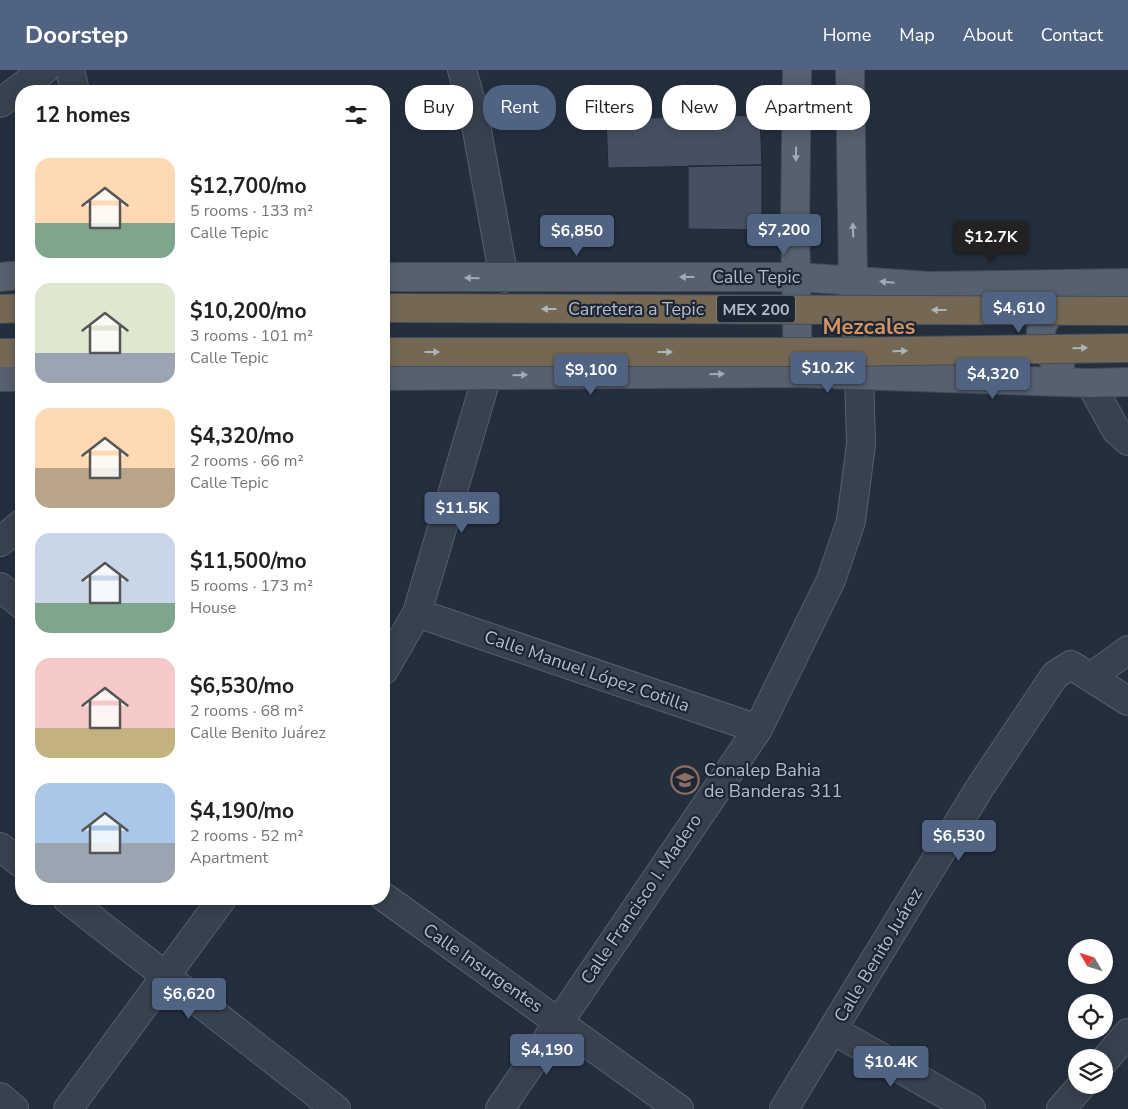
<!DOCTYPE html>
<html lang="en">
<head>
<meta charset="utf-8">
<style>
	body { margin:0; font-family:"Nunito Sans",sans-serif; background:#f2f2f2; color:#202124; height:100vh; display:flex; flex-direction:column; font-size:19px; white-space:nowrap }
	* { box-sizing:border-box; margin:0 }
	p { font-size:16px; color:#757577 }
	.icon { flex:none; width:28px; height:28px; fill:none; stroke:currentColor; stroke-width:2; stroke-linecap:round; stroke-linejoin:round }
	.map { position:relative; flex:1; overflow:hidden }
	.side { position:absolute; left:15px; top:15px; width:375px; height:820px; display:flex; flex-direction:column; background:#fff; border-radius:20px; box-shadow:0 2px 12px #0003 }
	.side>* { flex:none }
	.top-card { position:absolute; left:405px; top:15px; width:475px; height:45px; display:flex; gap:10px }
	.needle { width:32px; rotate:308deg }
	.tools { position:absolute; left:1068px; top:869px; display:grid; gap:10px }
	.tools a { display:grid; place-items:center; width:45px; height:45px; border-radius:50%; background:#fff; box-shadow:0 2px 12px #0003; font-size:25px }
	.price { position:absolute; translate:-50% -42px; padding:0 11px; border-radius:5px; background:#506383; color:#fff; font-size:16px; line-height:32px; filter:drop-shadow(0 1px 2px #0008) }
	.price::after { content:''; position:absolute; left:50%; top:30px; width:15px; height:11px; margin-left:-8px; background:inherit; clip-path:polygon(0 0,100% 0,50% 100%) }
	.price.selected { background:#222; color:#fff }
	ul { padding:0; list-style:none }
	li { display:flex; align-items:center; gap:15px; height:125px; padding:0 20px }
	li span { display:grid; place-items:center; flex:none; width:140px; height:100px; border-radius:15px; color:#555 }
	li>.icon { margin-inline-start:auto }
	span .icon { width:60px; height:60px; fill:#fffc; stroke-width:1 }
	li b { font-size:21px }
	h2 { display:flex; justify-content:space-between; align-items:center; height:60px; padding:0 20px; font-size:21px }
	.chip { padding:0 18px; border-radius:20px; background:#fff; box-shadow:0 2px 12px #0003; font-size:18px; line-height:45px }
	.chip.selected { background:#506383; color:#fff }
	header { display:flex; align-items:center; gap:30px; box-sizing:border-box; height:70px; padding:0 25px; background:#506383; color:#fff }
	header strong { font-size:24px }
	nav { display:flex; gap:28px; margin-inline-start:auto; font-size:18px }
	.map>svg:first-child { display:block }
	.building { fill:#455162; stroke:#1f2835 }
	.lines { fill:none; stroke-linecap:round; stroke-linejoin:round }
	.minor-casing { stroke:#565f6c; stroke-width:30 }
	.major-casing { stroke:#414a57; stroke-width:30 }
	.highway-casing { stroke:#434c59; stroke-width:30 }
	.minor { stroke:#38414e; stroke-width:28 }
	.major { stroke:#56606e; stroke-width:28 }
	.highway { stroke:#746855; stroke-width:28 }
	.highway-bridge-casing { stroke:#434c59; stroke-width:30; stroke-linecap:butt }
	.highway-bridge { stroke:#746855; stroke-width:28 }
	.oneway { fill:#a1aab7 }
	.oneway2 { fill:#aeb4bd }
	.labels { text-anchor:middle; stroke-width:4.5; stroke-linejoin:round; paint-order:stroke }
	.shield { fill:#1d2633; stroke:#878f9c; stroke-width:1 }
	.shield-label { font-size:16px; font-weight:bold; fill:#b4bcc9 }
	.street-label { font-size:18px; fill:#b4bcc9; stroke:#1d2633 }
	.poi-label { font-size:18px; fill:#b4bcc9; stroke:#1d2633; text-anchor:start }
	.district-label { font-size:22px; font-weight:bold; fill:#d59563; stroke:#1d2633 }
</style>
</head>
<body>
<header>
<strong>Doorstep</strong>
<nav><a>Home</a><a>Map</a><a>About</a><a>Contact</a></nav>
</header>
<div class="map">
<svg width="1128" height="1039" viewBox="0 0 1128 1039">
	<rect width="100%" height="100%" fill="#242f3e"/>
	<path class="building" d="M760 45 762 95 608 98 606 49Z
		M762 95V160L688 159V96Z"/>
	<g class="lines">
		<g class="minor-casing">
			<path id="minor" d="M70 0 75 21
				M462 0 473 39 504 208
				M0 33 44 0
				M1090 313 1116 360 1128 371
				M0 472 21 454
				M0 517 21 534
				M417 543 758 659
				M384 600 417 543 487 306
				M1091 607 1128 580
				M0 777 21 793
				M384 827 679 1039
				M67 829 336 1039
				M833 960 971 1039
				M1104 991 1128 963
				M0 1027 14 1039
				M68 1039 222 829
				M500 1039 758 659 831 510 851 451 861 374 859 304
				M784 1039 979 719 1055 605 1071 595 1128 631
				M1061 1039 1082 1015"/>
		</g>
		<g class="major-casing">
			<path id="major" d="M797 0 795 152 798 303
				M850 0 853 209 859 304
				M0 207 21 205
				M384 207H797L929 216 1128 213
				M1060 295C1029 268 1039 251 1066 227
				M384 306 798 303 1090 313 1128 312
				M0 307H21"/>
		</g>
		<g class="highway-casing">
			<path id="highway" d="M0 239 21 238
				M0 283H21"/>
		</g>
		<use href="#minor" class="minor"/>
		<use href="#major" class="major"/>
		<use href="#highway" class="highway"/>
		<g class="highway-bridge-casing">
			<path id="highway-bridge" d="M384 238 1128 241
				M384 282H834L1128 278"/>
		</g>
		<use href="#highway-bridge" class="highway-bridge"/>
	</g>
	<defs><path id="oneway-solid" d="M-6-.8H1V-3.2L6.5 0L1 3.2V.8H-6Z" transform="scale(1.25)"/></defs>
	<g class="oneway">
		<use href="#oneway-solid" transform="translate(796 84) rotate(91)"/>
		<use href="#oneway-solid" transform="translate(853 160) rotate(-92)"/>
		<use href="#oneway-solid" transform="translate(687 207) rotate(180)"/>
		<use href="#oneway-solid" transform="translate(472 208) rotate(-179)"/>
		<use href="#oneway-solid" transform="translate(887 212) rotate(-175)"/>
		<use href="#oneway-solid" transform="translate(717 304) rotate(-1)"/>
		<use href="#oneway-solid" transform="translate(520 305) rotate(-1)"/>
	</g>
	<g class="oneway2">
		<use href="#oneway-solid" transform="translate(549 239) rotate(-180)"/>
		<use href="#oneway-solid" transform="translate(939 240) rotate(-180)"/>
		<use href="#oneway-solid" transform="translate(1080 278) rotate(-1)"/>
		<use href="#oneway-solid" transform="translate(900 281) rotate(-1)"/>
		<use href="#oneway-solid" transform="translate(432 282)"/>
		<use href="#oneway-solid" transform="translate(665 282)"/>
	</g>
	<defs>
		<g id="university-ring" transform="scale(1.4375)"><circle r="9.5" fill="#1d2633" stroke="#8d6e63" stroke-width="1.5"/><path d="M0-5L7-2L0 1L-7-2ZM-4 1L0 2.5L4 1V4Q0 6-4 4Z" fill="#8d6e63"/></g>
	</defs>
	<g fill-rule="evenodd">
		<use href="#university-ring" x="685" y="710"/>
	</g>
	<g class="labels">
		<rect class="shield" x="717" y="225.5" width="78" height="27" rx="4"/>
		<g class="shield-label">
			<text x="756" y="245">MEX 200</text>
		</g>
		<g class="street-label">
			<text x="756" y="213">Calle Tepic</text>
			<text x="636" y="245">Carretera a Tepic</text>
			<text transform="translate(587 601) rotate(19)" y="6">Calle Manuel López Cotilla</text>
			<text transform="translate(641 829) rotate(-56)" y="6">Calle Francisco I. Madero</text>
			<text transform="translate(878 885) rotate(-59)" y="6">Calle Benito Juárez</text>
			<text transform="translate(483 898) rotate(35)" y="6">Calle Insurgentes</text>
		</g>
		<g class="poi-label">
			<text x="704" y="706">Conalep Bahia<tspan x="704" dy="21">de Banderas 311</tspan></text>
		</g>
		<g class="district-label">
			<text x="869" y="264">Mezcales</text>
		</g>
	</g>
</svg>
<div class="tools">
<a><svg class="needle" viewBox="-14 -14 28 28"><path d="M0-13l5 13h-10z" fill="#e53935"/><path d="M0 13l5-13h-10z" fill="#757577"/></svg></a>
<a><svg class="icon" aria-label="locate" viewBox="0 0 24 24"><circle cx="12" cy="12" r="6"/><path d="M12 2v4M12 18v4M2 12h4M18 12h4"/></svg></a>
<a><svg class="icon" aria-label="layers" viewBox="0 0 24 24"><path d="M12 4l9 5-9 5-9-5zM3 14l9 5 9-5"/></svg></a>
</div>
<b class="price" style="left:784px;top:186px">$7,200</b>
<b class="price" style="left:577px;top:187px">$6,850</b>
<b class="price selected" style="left:991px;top:193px">$12.7K</b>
<b class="price" style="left:1019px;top:264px">$4,610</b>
<b class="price" style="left:828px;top:324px">$10.2K</b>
<b class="price" style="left:591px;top:326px">$9,100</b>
<b class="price" style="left:993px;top:330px">$4,320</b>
<b class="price" style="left:462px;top:464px">$11.5K</b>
<b class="price" style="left:959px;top:792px">$6,530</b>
<b class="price" style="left:189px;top:950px">$6,620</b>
<b class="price" style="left:547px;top:1006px">$4,190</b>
<b class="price" style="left:891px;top:1018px">$10.4K</b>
<div class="top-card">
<a class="chip">Buy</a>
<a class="chip selected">Rent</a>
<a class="chip">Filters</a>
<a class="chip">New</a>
<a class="chip">Apartment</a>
</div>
<section class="side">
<h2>12 homes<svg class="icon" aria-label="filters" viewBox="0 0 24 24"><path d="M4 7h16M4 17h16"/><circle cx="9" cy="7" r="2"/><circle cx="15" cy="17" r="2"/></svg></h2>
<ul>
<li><span style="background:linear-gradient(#ffd9b3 65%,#7fa58c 0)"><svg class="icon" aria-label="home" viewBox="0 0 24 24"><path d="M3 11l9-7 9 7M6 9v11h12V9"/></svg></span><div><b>$12,700/mo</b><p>5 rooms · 133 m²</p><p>Calle Tepic</p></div></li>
<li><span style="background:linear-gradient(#dfe7d0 70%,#9aa5b1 0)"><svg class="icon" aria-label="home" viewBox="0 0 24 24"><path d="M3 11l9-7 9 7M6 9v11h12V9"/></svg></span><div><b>$10,200/mo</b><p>3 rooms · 101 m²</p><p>Calle Tepic</p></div></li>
<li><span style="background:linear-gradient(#ffd9b3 60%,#b9a48a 0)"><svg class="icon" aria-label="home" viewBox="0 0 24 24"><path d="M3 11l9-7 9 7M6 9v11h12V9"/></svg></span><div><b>$4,320/mo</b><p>2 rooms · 66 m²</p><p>Calle Tepic</p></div></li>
<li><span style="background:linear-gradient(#c9d6e8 70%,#7fa58c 0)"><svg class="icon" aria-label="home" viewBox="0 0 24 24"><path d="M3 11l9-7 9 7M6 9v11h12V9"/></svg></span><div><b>$11,500/mo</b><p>5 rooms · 173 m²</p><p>House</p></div></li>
<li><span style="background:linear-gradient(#f6c9c9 70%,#c2b280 0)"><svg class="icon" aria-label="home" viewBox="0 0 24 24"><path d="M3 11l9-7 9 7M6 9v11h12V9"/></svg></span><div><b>$6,530/mo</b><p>2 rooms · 68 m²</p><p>Calle Benito Juárez</p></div></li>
<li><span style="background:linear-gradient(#a9c7e8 60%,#9aa5b1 0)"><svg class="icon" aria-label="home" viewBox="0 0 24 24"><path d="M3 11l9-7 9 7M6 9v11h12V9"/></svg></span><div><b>$4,190/mo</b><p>2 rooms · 52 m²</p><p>Apartment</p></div></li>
</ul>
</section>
</div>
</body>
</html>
